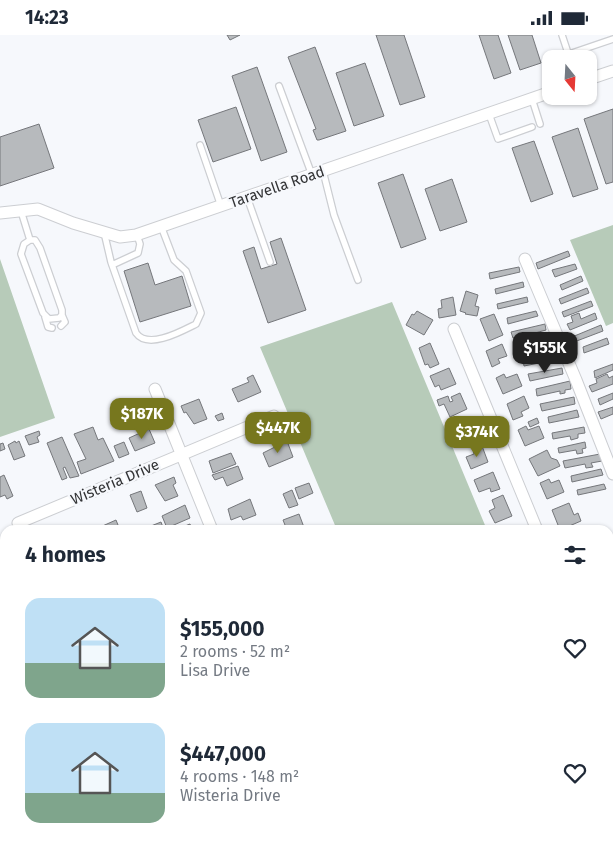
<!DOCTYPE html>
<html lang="en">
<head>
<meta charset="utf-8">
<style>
	body { margin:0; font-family:"Fira Sans",sans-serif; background:#f2f2f3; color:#1f2937; height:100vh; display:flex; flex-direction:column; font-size:19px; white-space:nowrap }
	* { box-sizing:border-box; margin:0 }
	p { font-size:16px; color:#747a83 }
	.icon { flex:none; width:28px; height:28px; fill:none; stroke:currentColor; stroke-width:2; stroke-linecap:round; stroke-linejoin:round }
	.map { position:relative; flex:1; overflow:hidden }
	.side { position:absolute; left:0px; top:490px; width:614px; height:320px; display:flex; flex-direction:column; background:#fff; border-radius:15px 15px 0 0; box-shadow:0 1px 4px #0004 }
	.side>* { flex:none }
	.needle { width:32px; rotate:162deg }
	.tools { position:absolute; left:542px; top:15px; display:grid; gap:10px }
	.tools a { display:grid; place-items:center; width:55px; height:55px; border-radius:10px; background:#fff; box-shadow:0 1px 4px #0004; font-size:25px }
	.price { position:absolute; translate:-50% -42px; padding:0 11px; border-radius:10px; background:#77771e; color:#fff; font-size:16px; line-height:32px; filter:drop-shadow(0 1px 2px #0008) }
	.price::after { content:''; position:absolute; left:50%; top:30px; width:15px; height:11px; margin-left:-8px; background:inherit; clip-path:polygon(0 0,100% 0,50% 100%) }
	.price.current { background:#222; color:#fff }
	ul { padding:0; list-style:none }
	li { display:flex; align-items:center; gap:15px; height:125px; padding:0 25px }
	li span { display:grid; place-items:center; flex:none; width:140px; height:100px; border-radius:15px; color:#555 }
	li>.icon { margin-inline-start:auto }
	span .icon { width:60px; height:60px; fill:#fffc; stroke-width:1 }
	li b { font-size:21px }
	h2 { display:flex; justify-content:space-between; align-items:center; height:60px; padding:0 25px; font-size:21px }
	.status { display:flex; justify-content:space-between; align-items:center; height:35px; padding:0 25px; background:#fff; direction:ltr }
	.status svg { height:14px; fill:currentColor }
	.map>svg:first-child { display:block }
	.commercial { fill:#fce7f7 }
	.green { fill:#b7cbb9 }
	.building { fill:#b7babd; stroke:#75777b }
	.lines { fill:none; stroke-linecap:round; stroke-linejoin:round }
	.lane-casing { stroke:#ccced2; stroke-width:8 }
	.street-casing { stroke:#ccced2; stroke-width:13 }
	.secondary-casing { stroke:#ccced2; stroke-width:17 }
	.lane { stroke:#fff; stroke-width:5.5 }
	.street { stroke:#fff; stroke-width:11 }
	.secondary { stroke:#fde8e1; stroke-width:15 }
	.labels { text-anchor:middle; stroke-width:4.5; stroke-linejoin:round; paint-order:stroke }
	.street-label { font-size:15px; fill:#323335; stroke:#f6f8fc }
</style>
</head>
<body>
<div class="status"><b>14:23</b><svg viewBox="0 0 49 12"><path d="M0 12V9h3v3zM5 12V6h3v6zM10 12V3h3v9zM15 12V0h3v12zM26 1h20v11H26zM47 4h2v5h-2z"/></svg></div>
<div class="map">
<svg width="613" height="810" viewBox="0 0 613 810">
	<rect width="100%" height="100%" fill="#f6f8fc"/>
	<path class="commercial" d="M0 541 5 552V749L0 747Z
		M62 805H155L157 810H63Z"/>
	<path class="green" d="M613 190V288L606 291 570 205Z
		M0 224 55 383 0 402Z
		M392 267 487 495H337L260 312Z
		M155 805H222L224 810H157Z
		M305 805H381L383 810H307Z
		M408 805H484L487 810H410Z"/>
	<path class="building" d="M227 0H240L230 5Z
		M376 0H404L425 62 400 70Z
		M479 0H498L511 38 494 44Z
		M508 0H532L541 28 520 35Z
		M315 12 346 96 319 105H317L313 95 316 94 288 22Z
		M365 28 384 81 354 91 336 38Z
		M257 32 287 117 261 126 232 41Z
		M236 72 251 114 213 127 198 85Z
		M613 74V147L606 149 584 84Z
		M39 89 54 133 0 151V102Z
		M578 93 598 154 573 162 552 102Z
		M534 106 553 159 531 167 512 113Z
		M403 139 426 204 401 213 378 148Z
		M452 144 467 187 440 196 425 154Z
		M281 203 306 275 268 288 243 216 254 212 261 234 277 229 270 207Z
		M568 216 570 221 538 234 536 228Z
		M148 228 155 250 182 241 191 271 140 287 124 236Z
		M575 229 577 234 555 242 552 235Z
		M519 232 520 237 490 244 489 238Z
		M581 241 583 246 562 255 560 250Z
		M523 247 524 252 496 259 495 254Z
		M587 253 589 258 561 269 559 264Z
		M466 256 478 260 475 271 479 272 477 281 465 279 466 278 460 276Z
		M453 262 456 280 439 283 438 274 442 273 441 265Z
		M527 262 528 267 498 274 497 269Z
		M591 266 593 271 564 282 562 277Z
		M417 276 433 285 424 300 406 290 412 279 414 280Z
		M536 276 538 281 508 289 507 283Z
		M579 278 581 284 595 278 597 284 570 295 567 289 573 287 571 281Z
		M494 279 503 300 489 306 480 284Z
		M545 289 546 295 535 298 536 301 532 302 531 299 513 303 511 297Z
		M601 290 603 296 574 307 572 302Z
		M551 303 552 310 518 317 517 310Z
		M607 303 609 309 584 318 583 312Z
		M430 308 439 329 430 333 428 329 425 330 419 313Z
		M502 309 507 321 498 324 500 328 492 332 486 316Z
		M548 320 549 326 524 331 523 325Z
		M613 329V335L595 343 594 336Z
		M449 333 456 349 441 355 439 350 435 352 430 341Z
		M562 333 563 339 530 346 528 339Z
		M504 339 506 343 517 339 522 351 503 359 496 343Z
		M607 339 609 343 613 341V349L592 357 589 351 597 348 596 344Z
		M253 340 261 357 238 367 232 354 249 347 247 343Z
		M570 346 571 354 565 355V358L560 359V356L537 361 536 354Z
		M460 358 467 374 450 382 444 369 439 371 437 365 448 361 450 367 453 366 451 362Z
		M613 358V364L600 370 598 364Z
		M524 361 529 373 521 377 523 381 513 385 507 369Z
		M574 362 575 369 542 376 540 369Z
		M199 364 207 384 194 389 186 377 184 378 181 371Z
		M138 367 140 379 121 386 117 374Z
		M613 372V379L601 384 598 377Z
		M577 375 579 382 549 388 548 382Z
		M222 378 224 384 218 386 215 381Z
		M537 383 539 388 530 392 528 387Z
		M472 384 477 397 460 404 455 391Z
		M526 391 528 395 539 391 544 403 525 411 518 395Z
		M93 392 98 405 103 403 114 426 81 439 77 427 86 424 74 399Z
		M584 392 585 398 578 399V403L571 405 570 401 553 404 552 398Z
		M149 394 155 408 135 416 129 403Z
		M39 396 40 400 37 402 39 407 29 410 25 401Z
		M62 402 79 441 70 443 65 432 63 433 67 443 62 445 47 408Z
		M15 406 16 408 19 406 25 421 14 425 8 410Z
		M287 406 293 422 269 432 263 418Z
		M124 407 129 419 119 423 114 411Z
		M585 407 586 413 582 414 583 418 577 419 576 415 559 418 558 413Z
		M3 408 5 414 0 416V409Z
		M482 411 488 427 471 434 466 422 474 419 473 415Z
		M547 415 551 423 557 425 560 431 538 441 529 424Z
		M231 418 236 429 213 438 209 426Z
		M600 419 602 426 591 428 593 432 586 433 585 429 565 433 563 426Z
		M238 431 243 444 227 451 223 442 215 445 212 440Z
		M601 434 603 440 572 447 571 441Z
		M493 437 500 454 491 457 490 453 479 457 474 445Z
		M4 440 13 461 7 464 5 460 0 462V442Z
		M174 442 176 448 173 450 178 461 165 466 155 450Z
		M549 444 551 448 559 445 564 457 547 464 540 448Z
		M309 448 313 458 299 464 295 453Z
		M604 449 606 454 578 460 577 455Z
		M292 455 298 470 289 473 283 459Z
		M141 456 147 473 137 477 130 460Z
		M503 460 512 481 495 488 489 476 495 473 492 465Z
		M250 464 256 480 243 485 241 481 231 485 228 474Z
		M569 468 574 480 578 478 581 486 560 495 552 475Z
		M185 470 190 483 167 493 162 481Z
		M299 479 305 495H287L283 485Z
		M116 485 120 495H89L98 493Z
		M161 487 164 495H147L146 493Z
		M190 489 192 495H175Z
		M516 491 517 495H505Z
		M613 659V672L609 661Z
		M135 805H151L153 810H124Z"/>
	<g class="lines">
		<g class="lane-casing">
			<path id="lane" d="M562 0 570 24
				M569 19 613 4
				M279 51 312 140
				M532 64 540 89
				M489 79 498 104 532 92
				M200 110 221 171
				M323 136 334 180 358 245
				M247 162 270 227
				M21 176 30 205
				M104 197 111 227 136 298C148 315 182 296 196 289L201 278 186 236 174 225 161 191
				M30 205H35L40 213 62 275V280L59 283 49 284 43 278 21 219 24 209Z
				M112 230 138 218 140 209 137 200
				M45 282 48 292 52 293
				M61 291 65 287 62 280
				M609 668 613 678
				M1 674 5 684"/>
		</g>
		<g class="street-casing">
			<path id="street" d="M589 44 613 36
				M0 178 38 174 73 188 120 202 136 200 551 57
				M525 224 576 345 613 439
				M454 294 537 495
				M155 354 212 495
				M18 488 274 381
				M57 805 58 810
				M559 805 561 810"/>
		</g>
		<g class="secondary-casing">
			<path id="secondary" d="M609 577 613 575
				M0 775 5 772"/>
		</g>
		<use href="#lane" class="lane"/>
		<use href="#street" class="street"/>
		<use href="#secondary" class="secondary"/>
	</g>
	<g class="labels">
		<g class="street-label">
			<text transform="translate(277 152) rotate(-19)" y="5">Taravella Road</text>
			<text transform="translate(115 447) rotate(-23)" y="5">Wisteria Drive</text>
		</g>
	</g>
</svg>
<div class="tools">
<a><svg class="needle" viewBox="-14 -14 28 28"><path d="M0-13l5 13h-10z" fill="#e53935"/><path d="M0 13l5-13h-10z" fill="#747a83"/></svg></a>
</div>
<b class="price current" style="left:545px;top:339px">$155K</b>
<b class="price" style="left:142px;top:405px">$187K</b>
<b class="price" style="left:278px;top:419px">$447K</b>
<b class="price" style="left:477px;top:423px">$374K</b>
<section class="side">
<h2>4 homes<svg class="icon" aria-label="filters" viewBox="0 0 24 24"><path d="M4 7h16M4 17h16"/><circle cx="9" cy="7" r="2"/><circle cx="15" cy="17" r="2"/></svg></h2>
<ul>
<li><span style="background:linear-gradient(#bfe0f5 65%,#7fa58c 0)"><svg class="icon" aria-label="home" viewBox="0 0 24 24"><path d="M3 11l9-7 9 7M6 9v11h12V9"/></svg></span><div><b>$155,000</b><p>2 rooms · 52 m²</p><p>Lisa Drive</p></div><svg class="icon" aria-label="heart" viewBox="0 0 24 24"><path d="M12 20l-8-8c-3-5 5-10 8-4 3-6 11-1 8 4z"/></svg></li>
<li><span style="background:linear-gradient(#bfe0f5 70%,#7fa58c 0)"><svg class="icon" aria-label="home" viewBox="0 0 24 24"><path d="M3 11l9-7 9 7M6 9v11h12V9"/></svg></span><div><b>$447,000</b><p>4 rooms · 148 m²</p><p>Wisteria Drive</p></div><svg class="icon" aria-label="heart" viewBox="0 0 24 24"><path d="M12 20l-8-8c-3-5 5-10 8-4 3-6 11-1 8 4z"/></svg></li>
</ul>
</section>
</div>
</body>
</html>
